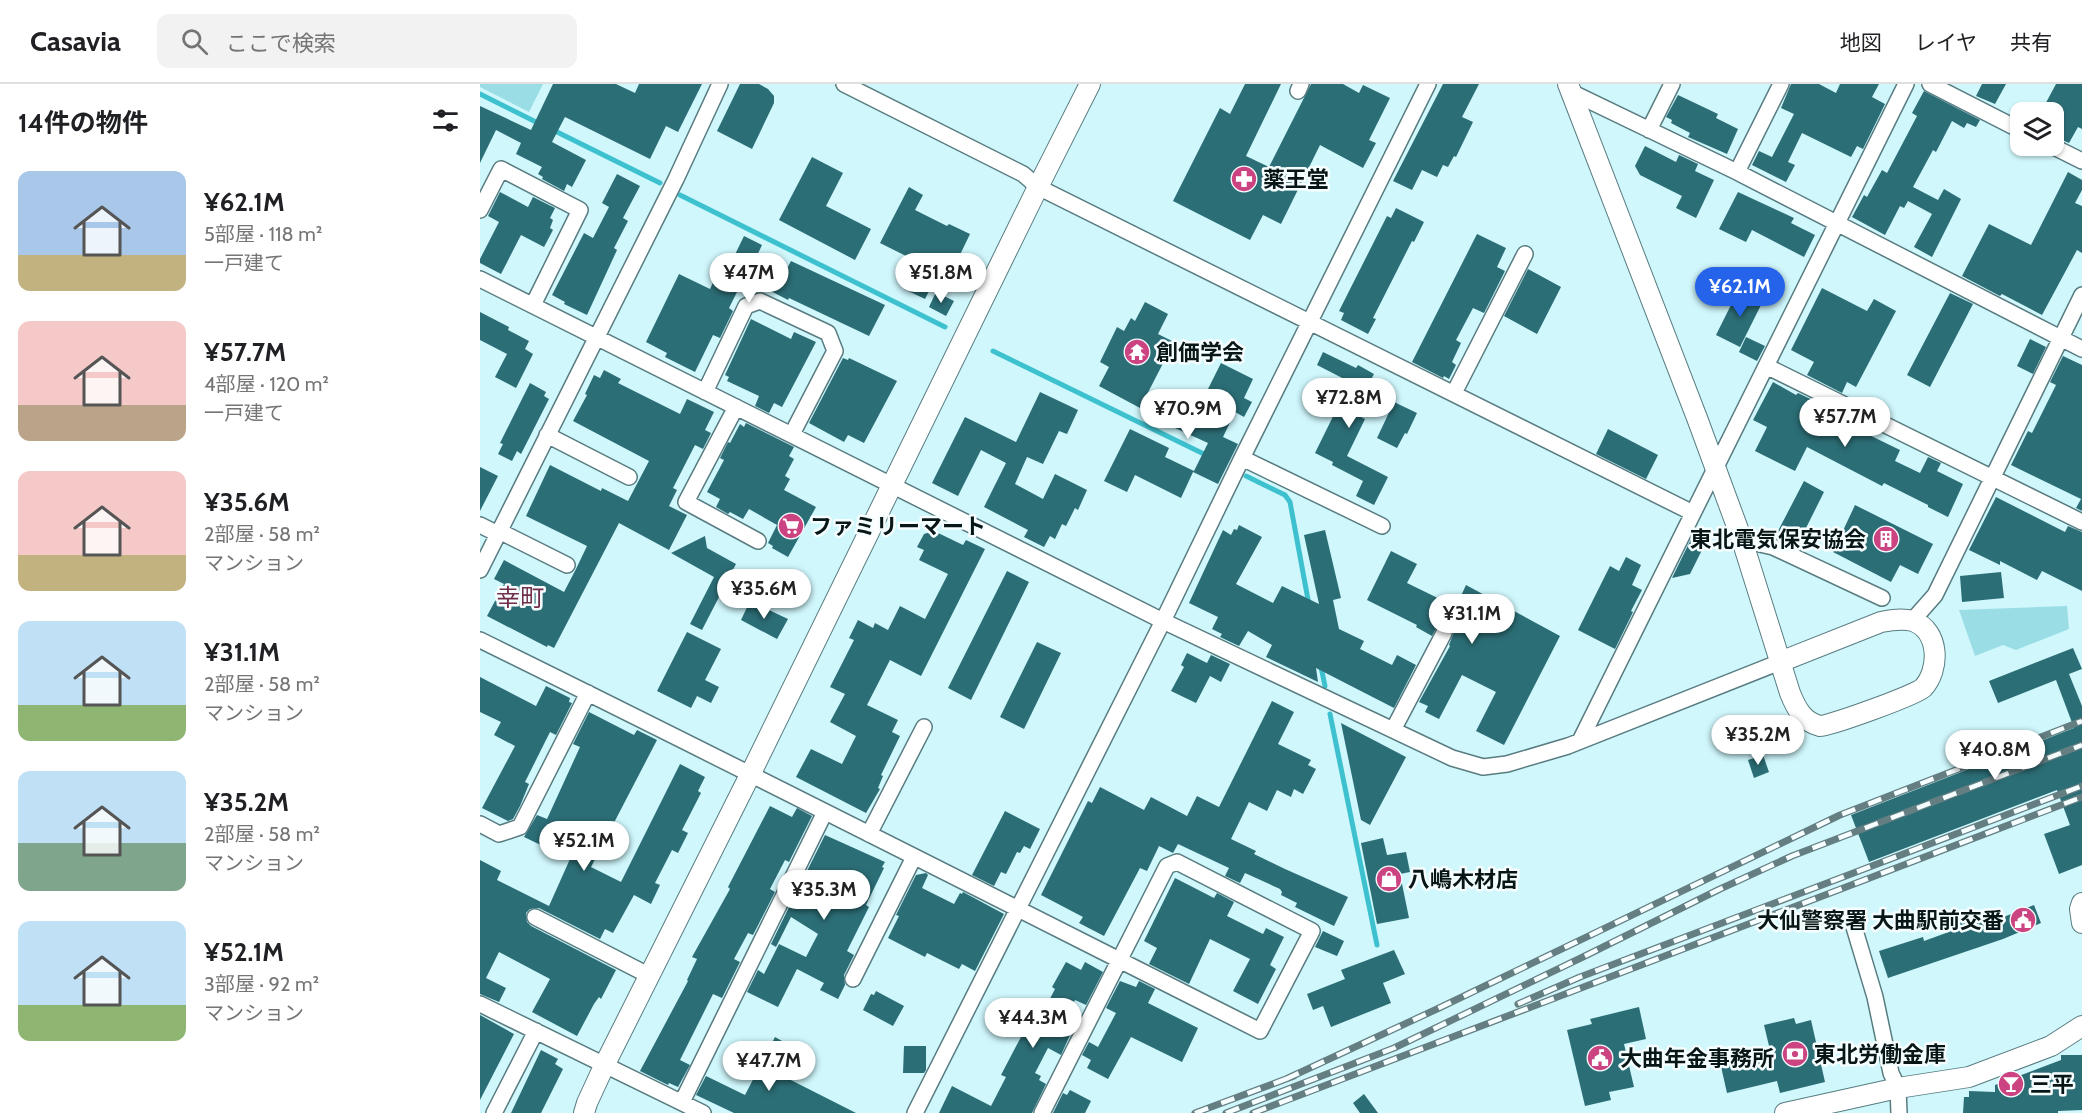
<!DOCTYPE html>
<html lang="ja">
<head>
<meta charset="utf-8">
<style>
	body { margin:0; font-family:Cabin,"Noto Sans JP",sans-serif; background:#f2f2f2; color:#202124; height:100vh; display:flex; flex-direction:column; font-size:22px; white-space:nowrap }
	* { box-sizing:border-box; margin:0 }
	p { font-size:20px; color:#757577 }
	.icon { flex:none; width:33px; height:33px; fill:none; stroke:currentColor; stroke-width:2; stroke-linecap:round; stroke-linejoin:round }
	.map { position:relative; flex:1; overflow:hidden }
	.side { display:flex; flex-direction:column; background:#fff; width:480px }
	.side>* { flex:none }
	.tools { position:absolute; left:1530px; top:18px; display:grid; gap:12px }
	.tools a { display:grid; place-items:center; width:54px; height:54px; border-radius:12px; background:#fff; box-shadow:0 2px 4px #0004; font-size:30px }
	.price { position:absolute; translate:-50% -51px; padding:0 14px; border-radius:21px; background:#fff; color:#222; font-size:20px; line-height:39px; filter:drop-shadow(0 2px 3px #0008) }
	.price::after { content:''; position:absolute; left:50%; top:36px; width:18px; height:14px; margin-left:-9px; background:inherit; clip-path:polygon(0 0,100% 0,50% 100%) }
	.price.on { background:#2563eb; color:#fff }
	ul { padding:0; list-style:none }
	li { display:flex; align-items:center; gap:18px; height:150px; padding:0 18px }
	li span { display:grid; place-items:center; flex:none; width:168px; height:120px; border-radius:12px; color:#555 }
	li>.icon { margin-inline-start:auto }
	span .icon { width:72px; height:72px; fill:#fffc; stroke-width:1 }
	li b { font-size:26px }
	h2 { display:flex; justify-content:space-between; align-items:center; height:72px; padding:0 18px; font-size:26px }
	header { display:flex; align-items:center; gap:36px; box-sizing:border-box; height:84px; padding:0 30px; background:#fff; border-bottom:2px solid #e0e0e0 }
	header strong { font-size:28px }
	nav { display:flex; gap:33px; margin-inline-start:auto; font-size:21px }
	.search { width:420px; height:54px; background:#f2f2f2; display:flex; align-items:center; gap:15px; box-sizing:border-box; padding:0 21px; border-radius:12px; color:#757577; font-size:22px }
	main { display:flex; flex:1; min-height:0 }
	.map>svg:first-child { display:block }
	.green { fill:#9bdde5 }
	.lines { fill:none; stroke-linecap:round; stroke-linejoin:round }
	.stream { stroke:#3ec1cf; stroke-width:5 }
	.building { fill:#2c6e76 }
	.minor-casing { stroke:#587c80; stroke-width:18 }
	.tertiary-casing { stroke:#587c80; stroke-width:22 }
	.minor { stroke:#fff; stroke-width:15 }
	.tertiary { stroke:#fff; stroke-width:20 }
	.rail-casing { stroke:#647e82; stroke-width:7 }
	.rail { stroke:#f6fdfe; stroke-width:4.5; stroke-dasharray:14; stroke-linecap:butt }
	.labels { text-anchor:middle; stroke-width:5; stroke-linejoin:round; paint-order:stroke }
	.poi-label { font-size:22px; font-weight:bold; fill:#081618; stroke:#f6fdfe; text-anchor:start }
	.neighbourhood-label { font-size:24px; fill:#712e4a; stroke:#f6fdfe }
</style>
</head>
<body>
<header>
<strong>Casavia</strong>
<div class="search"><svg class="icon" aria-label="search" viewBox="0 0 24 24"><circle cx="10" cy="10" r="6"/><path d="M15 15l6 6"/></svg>ここで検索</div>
<nav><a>地図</a><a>レイヤ</a><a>共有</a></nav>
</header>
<main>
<section class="side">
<h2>14件の物件<svg class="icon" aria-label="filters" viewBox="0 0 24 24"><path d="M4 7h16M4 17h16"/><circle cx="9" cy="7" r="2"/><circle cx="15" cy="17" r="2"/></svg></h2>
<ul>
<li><span style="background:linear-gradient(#a9c7e8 70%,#c2b280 0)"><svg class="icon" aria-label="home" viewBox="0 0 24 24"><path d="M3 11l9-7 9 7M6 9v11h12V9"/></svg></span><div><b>¥62.1M</b><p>5部屋 · 118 m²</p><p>一戸建て</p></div></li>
<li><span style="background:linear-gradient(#f6c9c9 70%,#b9a48a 0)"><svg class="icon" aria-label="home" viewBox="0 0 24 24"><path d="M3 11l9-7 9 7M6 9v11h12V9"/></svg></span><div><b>¥57.7M</b><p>4部屋 · 120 m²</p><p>一戸建て</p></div></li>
<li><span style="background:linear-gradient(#f6c9c9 70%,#c2b280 0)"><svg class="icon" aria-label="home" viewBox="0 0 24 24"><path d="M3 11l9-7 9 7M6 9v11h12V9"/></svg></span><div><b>¥35.6M</b><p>2部屋 · 58 m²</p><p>マンション</p></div></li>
<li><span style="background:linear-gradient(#bfe0f5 70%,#8fb573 0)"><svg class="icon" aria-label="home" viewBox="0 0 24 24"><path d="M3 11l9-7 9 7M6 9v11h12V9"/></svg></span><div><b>¥31.1M</b><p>2部屋 · 58 m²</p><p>マンション</p></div></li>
<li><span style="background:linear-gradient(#bfe0f5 60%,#7fa58c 0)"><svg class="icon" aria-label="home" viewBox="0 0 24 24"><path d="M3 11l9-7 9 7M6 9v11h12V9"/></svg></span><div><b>¥35.2M</b><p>2部屋 · 58 m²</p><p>マンション</p></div></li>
<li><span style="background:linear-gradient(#bfe0f5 70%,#8fb573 0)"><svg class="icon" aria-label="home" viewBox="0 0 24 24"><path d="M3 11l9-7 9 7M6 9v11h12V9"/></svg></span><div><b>¥52.1M</b><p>3部屋 · 92 m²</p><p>マンション</p></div></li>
</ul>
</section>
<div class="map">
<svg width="1602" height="1029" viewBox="0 0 1602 1029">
	<rect width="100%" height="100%" fill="#cff7fc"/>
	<path class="green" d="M0 0H63L49 28 0 3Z
		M1587 522 1589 545 1536 566 1523 561 1495 572 1479 526Z"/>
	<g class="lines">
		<path class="stream" d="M0 10 60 40
			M71 45 180 99
			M200 111 465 243
			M513 267 728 372
			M766 392 805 411 810 418 829 521
			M841 583 845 602
			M850 630 897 861"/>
	</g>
	<path class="building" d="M73 0H136L155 9 159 0H222L198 48 186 42 170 75 85 33 72 58 106 76 92 103 87 100 84 107 62 95 63 93 58 90 62 83 36 70 41 59 16 46 0 79V22L51 46Z
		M260 0H279L288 5 294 12V19L272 65 237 47Z
		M765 0H801L766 72 789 83 831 0H863L879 9 883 1 910 14 889 56 896 59 883 84 840 61 801 140 783 131 770 156 693 117 740 24 750 30Z
		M963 0H999L982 33 993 38 976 73 974 72 968 83 963 81 957 93 942 86 932 106 913 97Z
		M1311 0H1339L1356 9 1360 0H1399L1392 13 1405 20 1383 65 1377 62 1371 73 1322 49 1308 78 1315 81 1306 98 1272 81 1279 67 1292 73 1314 30 1301 24Z
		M1502 0H1526L1515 20 1496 12Z
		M1576 0H1602V45L1598 43 1589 59 1574 52V28H1561Z
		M1444 7 1500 36 1496 43 1487 39 1484 44 1472 37 1456 68 1453 66 1433 103 1458 116 1464 105 1481 115 1452 173 1434 163 1452 130 1428 117 1424 124 1420 122 1405 151 1372 133 1384 111 1387 113 1402 86 1407 89 1437 32 1432 29Z
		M1198 11 1238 30 1236 34 1258 45 1247 70 1208 53 1210 49 1191 39 1192 36 1186 33Z
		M1165 62 1196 78 1199 71 1218 80 1215 87 1234 96 1216 134 1196 124 1202 112 1160 91 1155 82Z
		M332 73 363 89 346 122 391 145 375 176 299 136Z
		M1588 88 1602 96V106L1595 119 1602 122V169L1597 166 1562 231 1522 210 1520 212 1482 192 1509 140 1551 161Z
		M137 90 160 102 143 134 148 137 134 164 137 166 107 231 84 220 85 218 72 211 104 149 113 154 129 123 122 119Z
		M429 103 443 111 435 126 467 142 469 140 490 150 477 177 467 172 445 215 424 205 438 178 400 159Z
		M20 108 48 123 53 113 75 124 70 134 73 136 70 144 73 146 64 163 41 151 21 190 0 179V175L19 138 8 132Z
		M1258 108 1314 134 1311 139 1335 151 1324 173 1272 146 1266 158 1239 145Z
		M916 124 944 138 934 158 932 157 893 234 896 235 888 250 861 236 864 229 859 227 907 132 911 134Z
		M997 150 1026 164 1017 183 1025 187 1004 229 993 224 976 256 981 259 972 278 976 281 969 295 964 292 963 294 932 278Z
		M264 152 282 161 274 178 303 192 311 177 405 221 389 252 309 214 308 216 285 204 283 208 262 198 249 224 253 227 240 254 233 251 215 288 185 273 187 269 166 258 199 190 230 205 239 185 246 189Z
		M1048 185 1081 203 1057 250 1024 232Z
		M1342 204 1387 227 1394 215 1416 227 1376 303 1367 298 1362 309 1327 291 1334 278 1311 266Z
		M1259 205 1283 217 1260 263 1236 251Z
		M456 208 474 217 466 232 449 223Z
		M1470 209 1493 220 1450 303 1427 291Z
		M665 218 688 230 678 250 694 258 660 324 619 302 629 283 620 278 637 243 644 247 651 234 655 237Z
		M0 228 29 243 28 246 49 257 45 265 53 270 36 304 15 293 27 270 0 256Z
		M271 235 311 255 314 248 336 258 302 323 294 319 289 329 275 322 279 312 247 297 249 293 245 291Z
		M1266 253 1285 262 1277 277 1259 268Z
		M1550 255 1566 263 1553 290 1537 282Z
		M843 268 876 284 878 281 894 290 873 329 885 335 867 372 908 393 894 421 876 412 883 397 852 381 853 378 835 369 870 298 837 281Z
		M1583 272 1602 281V427L1596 424 1601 415 1531 381 1548 347 1552 349 1576 301 1570 298Z
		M363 274 368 276 369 274 417 297 384 359 368 351 364 358 329 339Z
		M741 279 773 295 764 314 772 318 764 333 755 328 743 353 758 360 738 400 713 388 701 414 655 391 647 408 624 397 650 345 689 364 685 373 714 387 728 359 695 344 706 324 716 329Z
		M124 286 141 295 138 299 200 330 207 315 234 328 225 346 231 349 223 365 215 361 193 404 197 406 189 422 207 431 189 466 139 439 74 564 68 561 67 563 7 532 24 500 14 495 24 476 84 508 96 485 107 462 46 432 70 381 121 407 122 404 148 417 169 377 93 337 107 311 105 310 114 291 120 294Z
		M1293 298 1316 311 1318 309 1384 341 1381 347 1420 366 1415 377 1440 389 1448 373 1461 379 1457 387 1483 400 1468 433 1448 423V421L1404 399 1402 402 1327 363 1315 387 1275 367 1287 343 1273 336Z
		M50 299 66 308 64 312 69 315 41 370 37 367 32 377 18 370 23 360 20 359Z
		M560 308 598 326 587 350 579 347 563 380 547 373 535 400 563 415 575 390 607 406 598 426 595 424 586 442 582 440 575 455 570 452 564 463 544 453 548 446 504 423 526 379 501 366 478 412 452 399 485 333 536 358Z
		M914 318 937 329 927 350 925 349 917 364 897 354Z
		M266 339 314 363 309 372 314 375 305 392 310 395 304 406 336 423 308 473 292 464 293 462 288 459 297 441 269 425 263 435 250 428 248 430 236 423 240 415 227 408 244 376 240 374 248 358 250 359 260 340 264 343Z
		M1128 345 1178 371 1166 395 1116 370Z
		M0 383 18 392 0 427Z
		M1324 397 1344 408 1318 460 1297 449Z
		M1516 413 1585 448 1588 442 1602 448V507L1562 487 1557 496 1520 477V481L1489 466Z
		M1375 421 1453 460 1438 490 1420 481 1411 498 1353 468Z
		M759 441 782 453 756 500 793 519 802 502 839 520 824 451 845 446 861 514 853 516 859 545 884 557 880 565 912 581 917 571 936 581 914 624 836 584 838 598 786 573 792 561 768 547 759 562 740 553 742 550 732 545 738 533 709 519 743 446 751 451 754 445 757 446Z
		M454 447 483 461 486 456 505 465 441 592 410 576 387 621 418 636 412 648 420 652 401 691 403 692 398 704 400 705 386 729 316 693 331 665 362 680 376 652 350 638 365 610 350 603 374 556 369 554 378 536 393 544 395 539 408 546 420 522 445 535 468 490 439 476 444 466 437 463 444 450Z
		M1214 449 1227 456 1210 490 1192 494Z
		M225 452 227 464 256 480 222 546 210 540 234 493 191 469Z
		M911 467 937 480 927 499 970 520 974 511 980 514 986 501 1080 552 1024 661 996 647 1016 608 982 591 959 635 945 628 948 622 939 618 970 562 969 561 974 548 969 541 963 539 958 541 952 552 936 543 937 541 887 516Z
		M1146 473 1161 481 1152 501 1162 506 1151 527 1153 528 1135 565 1098 546 1130 482 1139 487Z
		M527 487 549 498 491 616 468 604Z
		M1521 488 1524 514 1482 518 1480 492Z
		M270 517 308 535 297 555 261 536Z
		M207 548 241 565 225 596 239 603 231 619 217 612 211 624 177 607Z
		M557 558 581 569 544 645 520 633Z
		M1593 564 1602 585 1589 590 1602 622V781L1579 790 1564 750 1590 741 1577 706 1389 778 1371 731 1594 644 1576 596 1518 619 1509 597Z
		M707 569 727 579 731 571 750 580 741 598 730 592 716 619 691 607 704 583 701 581Z
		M0 593 56 622 66 602 90 614 89 618 92 619 76 651 70 648 45 698 49 700 40 722 33 735 28 737 2 724 35 662 14 651 21 638 0 628Z
		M792 617 814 628 798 660 831 676 828 681 836 685 823 710 814 705 811 713 797 706 787 727 769 718 751 755 776 767 774 770 805 785 868 813 854 842 815 823 817 819 801 811 802 808 800 805 765 789 760 799 745 792 749 784 698 760 693 769 679 762 667 787 660 784 624 852 599 839 603 833 561 811 608 717 612 719 620 703 664 726 671 713 707 732 717 712 739 723Z
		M109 628 154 651 157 646 177 656 111 783 141 798 200 680 225 693 218 707 221 709 202 746 208 749 198 769 192 766 175 799 180 801 171 820 154 811 133 849 125 845 120 855 59 824 50 825 46 829 47 838 51 842 136 886 121 915 119 913 114 920 97 952 52 928 70 895 19 868 6 894 26 904 19 918 0 910V776L21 787 17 796 69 822 90 775 44 753 57 731 67 735 100 663 93 660Z
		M861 639 926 673 890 741 881 736Z
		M1283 671 1289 688 1274 694 1268 676Z
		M290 722 312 733 317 724 332 732 309 778 305 776 290 805 295 808 273 851 268 849 254 875 260 878 242 914 233 910 200 976 210 981 198 1003 189 999 188 1001 160 987 208 897 207 896 217 875 212 873 250 805 248 803Z
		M525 727 560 745 550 765 544 762 540 769 537 768 526 790 521 788 514 802 492 791Z
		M345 751 405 778 402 783 404 784 386 821 389 823 367 867 374 871 364 891 365 901 358 915 340 906 344 899 317 885 298 923 267 908 278 886 284 890 299 860 326 873 338 850 311 833 296 863 291 860 312 817 320 821 336 791 327 787Z
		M903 754 907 771 926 768 930 788 920 790 929 834 897 840 881 759Z
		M446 789 448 791 442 804 474 820 480 809 482 810 483 808 524 830 495 887 482 880 479 885 447 869 445 873 408 854 419 832 416 831 436 791Z
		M695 794 734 814 737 809 754 818 747 832 783 850 786 844 804 853 790 881 796 885 778 920 753 907 770 875 730 855 709 900 669 880 677 864 664 857Z
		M1554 821 1561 839 1523 855 1408 894 1399 867 1443 853 1444 857 1477 845 1474 836 1489 831 1492 840 1515 831 1516 836Z
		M843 847 864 857 857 872 835 863Z
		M914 866 925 890 903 899 911 919 851 943 843 922 833 926 827 910 865 895 861 886Z
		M586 878 601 886 605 878 623 888 606 921 595 916 581 944 591 949 581 971 568 964 555 989 561 992 559 996 566 1000 552 1029H459L472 1002 511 1022 526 993 521 991 553 930 560 934 575 905 572 903Z
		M640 897 656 903 659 897 675 905 668 919 718 944 702 978 651 953 628 995 607 984 611 976 602 971 609 958 618 963 636 929 626 924Z
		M396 907 424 922 413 942 383 926 391 910 394 911Z
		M1159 923 1166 955 1144 960 1154 1003 1129 1008 1131 1016 1105 1022 1087 946 1112 940 1110 935Z
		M0 931 34 950 0 1016Z
		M1314 934 1316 940 1331 936 1345 998 1300 1009 1297 997 1247 1009 1240 978 1290 966 1284 941Z
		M295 953 309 961 295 988 376 1029H254L216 1011 226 992 265 1011Z
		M424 962H446V986L444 989H423Z
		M61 966 78 975 75 980 83 985 61 1029H31Z
		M1581 971H1602V1026L1578 1027V1029H1483L1484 1013H1489V1007L1515 1008V1001L1581 976Z
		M590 1006 611 1017 605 1029H573L583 1009 587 1011Z
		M884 1010 898 1029H880L873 1019Z"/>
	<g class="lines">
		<g class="minor-casing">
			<path id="minor" d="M364 0 543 90 558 103 1213 429
				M1450 0 1540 46
				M818 7 821 0
				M1091 8 1257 88 1602 265
				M1169 46 1192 0
				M1572 62 1602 77
				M1257 88 1301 0
				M0 126 21 85 100 126 53 221
				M0 195 683 537 972 674 1003 683 1027 680 1088 662 1300 578
				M1286 282 1602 438
				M225 308 266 222 280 217 348 249 355 267 312 350
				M974 309 1045 170
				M256 323 206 418 278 457
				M67 351 149 393
				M762 374 902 442
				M0 441 18 450
				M19 447 87 481
				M1262 456 1293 463 1402 514
				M0 486 196 95 240 0
				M1432 537 1455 511 1602 211
				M0 556C261 684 520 816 780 947L832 847 697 778 687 782 562 1029
				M913 646 964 549
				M1100 657 1426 0
				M0 740 19 750 40 743 108 609
				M389 750 444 643
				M55 833 170 892
				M1374 843 1395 913 1411 989 1418 1004 1419 1029
				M373 895 434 773
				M0 920 223 1029
				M202 1018 345 728
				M14 1029 56 947
				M435 1029 683 537 762 374 948 0"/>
		</g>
		<g class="tertiary-casing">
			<path id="tertiary" d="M1088 0 1217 334 1262 456 1310 609C1316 624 1323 638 1340 642 1347 643 1438 610 1443 604 1460 586 1460 547 1433 537 1422 534 1411 536 1401 538L1300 578
				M1602 819 1600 825 1602 839
				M104 1029 107 1019 125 980 271 689 558 103 610 0
				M1305 1029 1418 1004 1489 993 1571 962 1602 942"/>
		</g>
		<use href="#minor" class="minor"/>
		<use href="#tertiary" class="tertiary"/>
		<g class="rail-casing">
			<path id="rail" d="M1038 920 1100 893 1602 702
				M806 995 957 925 1360 731 1602 637
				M715 1029 814 992
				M746 1029 914 964 1107 871 1240 805 1312 772 1602 661
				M773 1029 1602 713"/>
		</g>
		<use href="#rail" class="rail"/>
	</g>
	<defs>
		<g id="pharmacy-disc" transform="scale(1.35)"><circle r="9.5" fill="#cb4381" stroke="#f6fdfe"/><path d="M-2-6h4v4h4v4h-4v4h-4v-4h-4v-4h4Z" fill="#fff"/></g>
		<g id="temple-disc" transform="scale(1.35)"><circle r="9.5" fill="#cb4381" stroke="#f6fdfe"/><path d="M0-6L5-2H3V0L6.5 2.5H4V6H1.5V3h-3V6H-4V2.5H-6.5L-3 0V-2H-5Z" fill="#fff"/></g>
		<g id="supermarket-disc" transform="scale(1.35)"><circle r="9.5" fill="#cb4381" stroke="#f6fdfe"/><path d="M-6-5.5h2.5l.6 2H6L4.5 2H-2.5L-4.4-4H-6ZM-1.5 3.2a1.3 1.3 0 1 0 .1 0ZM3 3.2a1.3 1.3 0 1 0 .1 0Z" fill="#fff"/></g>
		<g id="building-disc" transform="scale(1.35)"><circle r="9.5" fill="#cb4381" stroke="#f6fdfe"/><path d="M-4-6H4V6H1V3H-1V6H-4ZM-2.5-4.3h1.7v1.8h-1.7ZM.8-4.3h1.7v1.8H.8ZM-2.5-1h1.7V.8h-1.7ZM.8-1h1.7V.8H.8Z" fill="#fff"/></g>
		<g id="shop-disc" transform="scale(1.35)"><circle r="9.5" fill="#cb4381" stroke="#f6fdfe"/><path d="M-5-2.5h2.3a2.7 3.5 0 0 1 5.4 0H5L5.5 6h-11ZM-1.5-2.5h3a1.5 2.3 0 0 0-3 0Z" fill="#fff"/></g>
		<g id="civic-disc" transform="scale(1.35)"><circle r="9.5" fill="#cb4381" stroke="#f6fdfe"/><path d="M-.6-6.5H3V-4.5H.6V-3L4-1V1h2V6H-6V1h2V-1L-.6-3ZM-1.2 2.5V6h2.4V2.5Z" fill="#fff"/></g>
		<g id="bank-disc" transform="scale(1.35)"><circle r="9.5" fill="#cb4381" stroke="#f6fdfe"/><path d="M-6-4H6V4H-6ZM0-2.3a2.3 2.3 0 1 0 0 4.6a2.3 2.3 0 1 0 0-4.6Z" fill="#fff"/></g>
		<g id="bar-disc" transform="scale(1.35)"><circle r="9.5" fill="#cb4381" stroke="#f6fdfe"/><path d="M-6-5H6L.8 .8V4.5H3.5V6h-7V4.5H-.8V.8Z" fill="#fff"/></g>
	</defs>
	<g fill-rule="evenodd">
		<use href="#pharmacy-disc" x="764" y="95"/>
		<use href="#temple-disc" x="657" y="268"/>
		<use href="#supermarket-disc" x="311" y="442"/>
		<use href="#building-disc" x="1406" y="455"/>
		<use href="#shop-disc" x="909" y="795"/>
		<use href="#civic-disc" x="1543" y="836"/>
		<use href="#bank-disc" x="1315" y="970"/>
		<use href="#civic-disc" x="1120" y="974"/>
		<use href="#bar-disc" x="1531" y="1000"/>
	</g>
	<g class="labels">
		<g class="poi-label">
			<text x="783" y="103">薬王堂</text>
			<text x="676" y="276">創価学会</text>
			<text x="330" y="450">ファミリーマート</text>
			<text x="1386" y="463" text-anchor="end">東北電気保安協会</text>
			<text x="928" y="803">八嶋木材店</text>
			<text x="1524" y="844" text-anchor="end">大仙警察署 大曲駅前交番</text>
			<text x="1334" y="978">東北労働金庫</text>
			<text x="1140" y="982">大曲年金事務所</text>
			<text x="1550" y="1008">三平</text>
		</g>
		<g class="neighbourhood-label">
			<text x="40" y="522">幸町</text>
		</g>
	</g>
</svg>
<div class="tools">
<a><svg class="icon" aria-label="layers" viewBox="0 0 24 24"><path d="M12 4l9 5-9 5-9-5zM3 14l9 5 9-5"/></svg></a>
</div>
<b class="price" style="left:269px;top:220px">¥47M</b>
<b class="price" style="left:461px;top:220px">¥51.8M</b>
<b class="price on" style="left:1260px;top:234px">¥62.1M</b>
<b class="price" style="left:869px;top:345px">¥72.8M</b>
<b class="price" style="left:708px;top:356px">¥70.9M</b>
<b class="price" style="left:1365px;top:364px">¥57.7M</b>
<b class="price" style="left:284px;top:536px">¥35.6M</b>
<b class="price" style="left:992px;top:561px">¥31.1M</b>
<b class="price" style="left:1278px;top:682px">¥35.2M</b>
<b class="price" style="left:1515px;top:697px">¥40.8M</b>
<b class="price" style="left:104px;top:788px">¥52.1M</b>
<b class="price" style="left:344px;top:837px">¥35.3M</b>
<b class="price" style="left:553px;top:965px">¥44.3M</b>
<b class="price" style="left:289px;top:1008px">¥47.7M</b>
</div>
</main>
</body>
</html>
